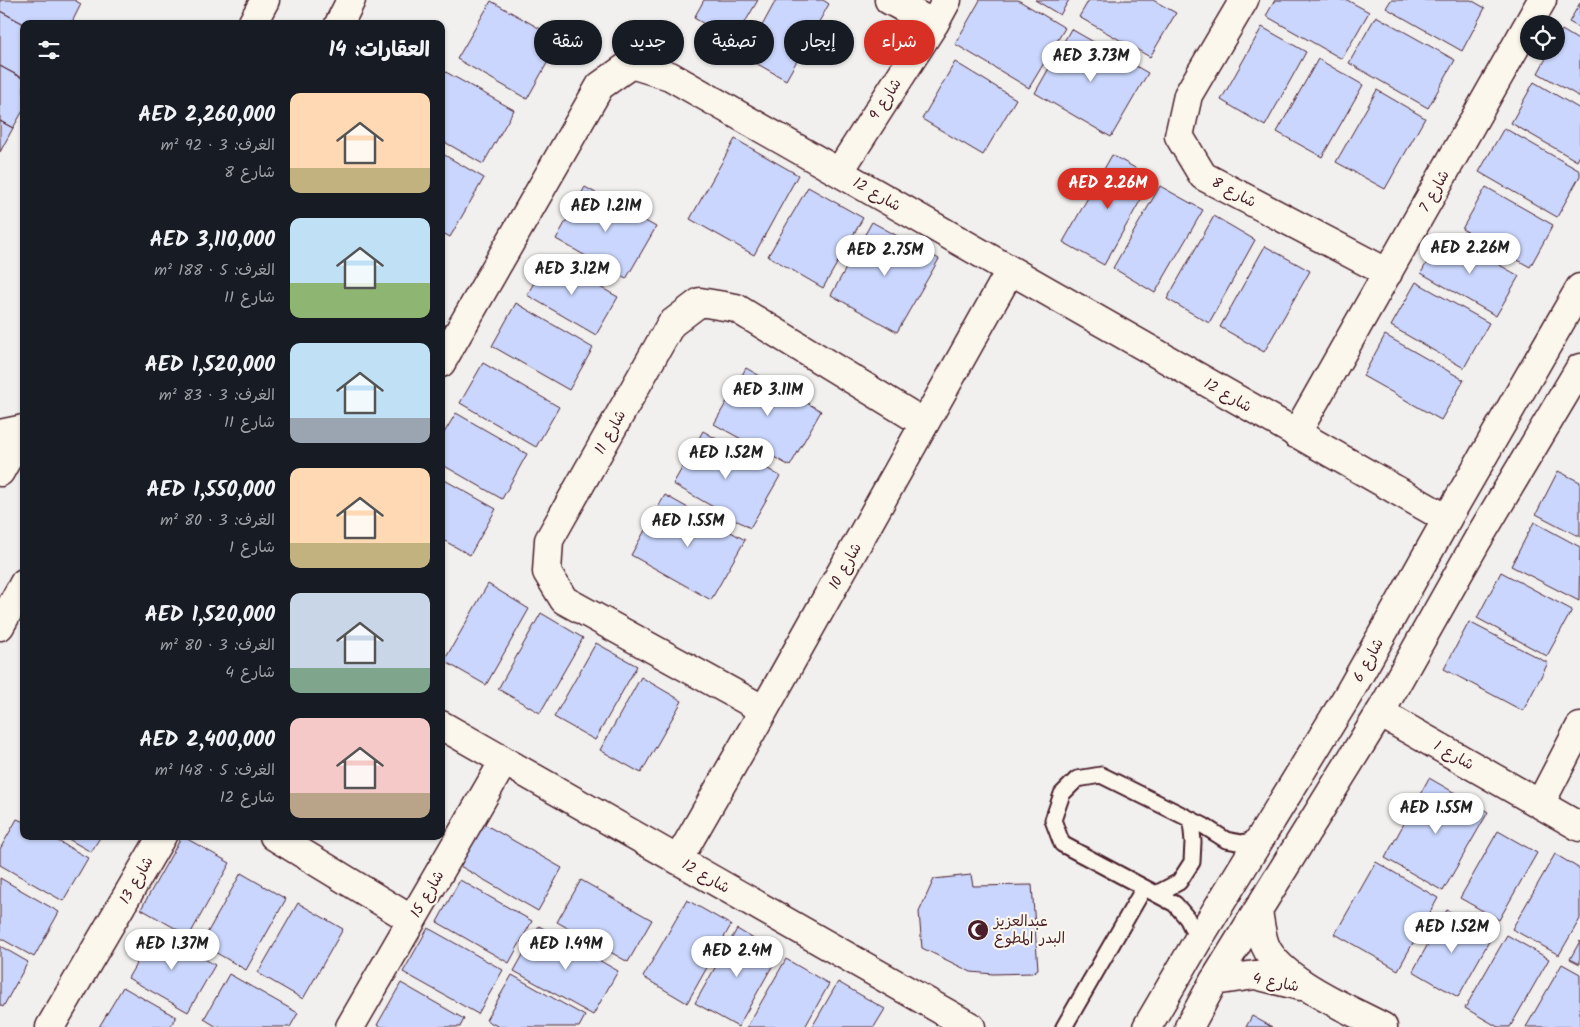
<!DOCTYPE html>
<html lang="ar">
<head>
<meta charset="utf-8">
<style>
	body { margin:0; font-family:Kalam,"Playpen Sans Arabic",sans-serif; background:#20242c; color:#f1f3f6; direction:rtl; height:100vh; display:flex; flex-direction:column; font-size:19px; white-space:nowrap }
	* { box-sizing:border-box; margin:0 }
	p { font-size:16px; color:#9ea1a6 }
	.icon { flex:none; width:28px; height:28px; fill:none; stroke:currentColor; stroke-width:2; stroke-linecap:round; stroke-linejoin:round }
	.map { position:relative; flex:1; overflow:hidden; direction:ltr }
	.details { position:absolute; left:20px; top:20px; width:425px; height:820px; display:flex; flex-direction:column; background:#171b24; border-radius:10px; box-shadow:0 1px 4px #0004; direction:rtl }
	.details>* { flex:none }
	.hud { position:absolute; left:460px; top:20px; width:475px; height:45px; direction:rtl; display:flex; gap:10px }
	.tools { position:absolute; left:1520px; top:15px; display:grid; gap:10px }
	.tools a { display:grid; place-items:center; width:45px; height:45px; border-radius:50%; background:#171b24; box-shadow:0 1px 4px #0004; font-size:25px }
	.price { position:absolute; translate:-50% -42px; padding:0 11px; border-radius:18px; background:#fff; color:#222; font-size:16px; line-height:32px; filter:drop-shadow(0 1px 2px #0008) }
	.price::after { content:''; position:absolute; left:50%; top:30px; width:15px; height:11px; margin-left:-8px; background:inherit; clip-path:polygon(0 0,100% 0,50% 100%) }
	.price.selected { background:#d93025; color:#fff }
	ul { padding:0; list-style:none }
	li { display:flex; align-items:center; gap:15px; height:125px; padding:0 15px }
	li span { display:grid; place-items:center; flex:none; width:140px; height:100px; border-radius:10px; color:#555 }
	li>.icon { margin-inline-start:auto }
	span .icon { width:60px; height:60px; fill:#fffc; stroke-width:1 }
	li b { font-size:21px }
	h2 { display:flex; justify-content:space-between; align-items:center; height:60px; padding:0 15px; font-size:21px }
	.chip { padding:0 18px; border-radius:22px; background:#171b24; box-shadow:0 1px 4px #0004; font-size:18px; line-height:45px }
	.chip.selected { background:#d93025; color:#fff }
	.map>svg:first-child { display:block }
	.building { fill:#cad6fd; stroke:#4a1f2b }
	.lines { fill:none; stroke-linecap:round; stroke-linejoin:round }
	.lane-casing { stroke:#4a1f2b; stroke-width:19 }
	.street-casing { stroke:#4a1f2b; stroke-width:31 }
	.secondary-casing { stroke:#4a1f2b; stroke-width:31 }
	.lane { stroke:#fbf7ec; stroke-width:15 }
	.street { stroke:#fbf7ec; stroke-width:28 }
	.secondary { stroke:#fbf7ec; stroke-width:28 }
	.labels { text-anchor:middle; stroke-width:4.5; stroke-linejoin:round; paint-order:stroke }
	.street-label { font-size:15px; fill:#4a1f2b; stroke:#fbf7ec }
	.poi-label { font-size:15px; fill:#4a1f2b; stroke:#fbf7ec; text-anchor:start }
</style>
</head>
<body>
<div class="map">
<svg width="1580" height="1027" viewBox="0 0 1580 1027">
	<rect width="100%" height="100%" fill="#f1f0ef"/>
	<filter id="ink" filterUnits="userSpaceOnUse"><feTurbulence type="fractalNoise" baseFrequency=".02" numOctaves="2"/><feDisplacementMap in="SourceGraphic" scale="10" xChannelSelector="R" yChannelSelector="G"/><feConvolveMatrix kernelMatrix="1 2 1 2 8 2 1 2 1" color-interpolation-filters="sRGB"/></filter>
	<g filter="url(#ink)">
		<path class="building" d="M0 0H74L81 4 71 24H24L0 11Z
			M704 0H758L734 41 694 18Z
			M776 0H823L829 4 786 80 745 57Z
			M980 0H1018L1065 28 1029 88 955 44Z
			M1035 0H1069L1060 15Z
			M1089 0H1153L1176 13 1150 57 1079 17Z
			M1275 0H1347L1369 12 1342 59 1266 16Z
			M1391 0H1471L1485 8 1462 51 1386 8Z
			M491 1 560 40 527 99 457 59Z
			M1580 3V28L1569 22Z
			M0 11 24 24V79L0 66Z
			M1376 16 1455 60 1428 108 1349 63Z
			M1262 27 1306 52 1265 126 1221 100Z
			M1071 29 1148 73 1111 137 1035 93Z
			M1562 30 1580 41V97L1538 73 1550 51H1556V41Z
			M1318 59 1363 85 1322 157 1277 132Z
			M955 62 1016 99 983 155 922 119Z
			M0 66 24 79V109L13 128 0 121Z
			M444 71 514 110 483 164 441 140V76Z
			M1534 82 1580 109V155L1577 161 1511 123Z
			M1377 90 1425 118 1385 189 1336 162Z
			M0 121 13 128 0 152Z
			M1504 128 1580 171V176L1557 217 1479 172Z
			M735 139 798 175 754 255 690 219Z
			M441 153 484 178 450 237 441 232Z
			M1112 155 1153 178 1104 265 1063 242Z
			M1160 186 1203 210 1155 293 1113 268Z
			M585 187 656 227 626 279 556 239Z
			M808 187 863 218 823 288 768 256Z
			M1486 187 1553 225 1530 267 1462 229Z
			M1214 216 1255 240 1209 323 1167 299Z
			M872 222 939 259 897 332 831 295Z
			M1443 233 1519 276 1496 316 1421 273Z
			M1265 246 1310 271 1264 352 1220 327Z
			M548 258 618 297 596 335 527 295Z
			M1416 282 1489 323 1464 368 1391 326Z
			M516 303 593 348 569 390 492 346Z
			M1385 335 1464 380 1441 420 1363 376Z
			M483 363 559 407 536 447 460 403Z
			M746 368 821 411 790 466 714 424Z
			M456 413 527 454 502 499 441 464V438Z
			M703 431 780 476 750 528 673 484Z
			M1558 471 1580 482V537L1536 514Z
			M441 478 496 509 470 555 441 539Z
			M665 495 745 540 711 600 631 555Z
			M1534 522 1580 547 1579 601 1511 566Z
			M1501 572 1572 610 1547 656 1477 618Z
			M488 584 529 609 486 685 444 661Z
			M541 613 583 638 540 713 498 689Z
			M1469 622 1548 663 1523 711 1444 669Z
			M596 643 637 666 595 740 554 717Z
			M641 677 682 701 641 773 600 750Z
			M1429 778 1488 812 1443 891 1385 858Z
			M17 819 24 822V836H49L88 858 63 901 0 865V849Z
			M484 824 562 868 538 911 460 866Z
			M1498 831 1537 853 1499 920 1460 898Z
			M63 836H101L91 852Z
			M182 836 230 863 189 936 141 909Z
			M1555 854 1580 869V919L1559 955 1512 929Z
			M1376 862 1438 898 1398 970 1335 934Z
			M241 873 286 899 246 970 201 944Z
			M971 875 973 886 1032 885 1038 969 1032 973 993 974 971 972 922 948 919 912 934 879Z
			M0 878 59 912 34 957 0 938Z
			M460 880 532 921 509 963 437 922Z
			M581 880 652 920 628 962 557 922Z
			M687 900 731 925 687 1003 643 977Z
			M298 903 343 929 303 999 258 973Z
			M1447 910 1492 936 1458 997 1413 971Z
			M539 926 618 971 593 1015 514 971Z
			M428 928 503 970 478 1014 403 972Z
			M737 929 779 954 738 1027 695 1003Z
			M155 931 215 965 188 1012 128 978Z
			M1507 935 1549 959 1510 1027H1498L1465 1008Z
			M1580 941V964L1570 959Z
			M0 946 28 962 3 1007 0 1005Z
			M786 959 829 984 805 1027H747Z
			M1562 964 1580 974V1027H1526Z
			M229 974 298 1013 290 1027H217L204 1019Z
			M512 975 585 1016 579 1027H499L486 1020Z
			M838 982 885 1009 874 1027H812Z
			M401 983 464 1019 460 1027H382L377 1025Z
			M123 987 176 1017 170 1027H99Z
			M1252 1016 1272 1027H1246Z"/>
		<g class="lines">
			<g class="lane-casing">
				<path id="lane" d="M1156 894 1179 882 1192 862 1193 842 1191 820
					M1198 940 1187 918 1175 904 1062 844 1053 820 1062 794 1077 779 1101 775 1204 826 1226 840 1242 843 1261 838
					M1064 1027 1144 888"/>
			</g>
			<g class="street-casing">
				<path id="street" d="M889 0 934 24
					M1244 0 1188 95 1179 136 1203 176 1388 273
					M839 172 934 24 947 0
					M441 363 600 86 631 64 670 76 1447 519
					M0 434 24 429
					M1296 434 1542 0
					M764 710 564 600 547 572 549 540 671 324 700 302 736 308 924 423
					M1380 713 1580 827
					M441 725 971 1027
					M1540 804 1580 727
					M274 836 412 920
					M678 860 764 710 1010 271
					M1258 911C1260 922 1261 935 1265 945 1279 980 1349 1009 1383 1027
					M1214 981 1255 975 1300 986
					M50 1027 162 836
					M350 1027 504 761"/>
			</g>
			<g class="secondary-casing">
				<path id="secondary" d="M252 24 265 0
					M339 24 351 0
					M0 472 24 429
					M0 626 24 583
					M1147 1027 1198 940 1348 695 1447 519 1580 288
					M1189 1027 1214 981 1380 713 1478 539 1580 368"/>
			</g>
			<use href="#lane" class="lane"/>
			<use href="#street" class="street"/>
			<use href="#secondary" class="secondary"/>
		</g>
	</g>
	<defs>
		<g id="mosque-disc" transform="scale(1.125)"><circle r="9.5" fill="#4a1f2b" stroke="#fbf7ec"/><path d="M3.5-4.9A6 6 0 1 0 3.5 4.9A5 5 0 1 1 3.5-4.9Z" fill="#fff"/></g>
	</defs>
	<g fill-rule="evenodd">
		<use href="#mosque-disc" x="978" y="930"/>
	</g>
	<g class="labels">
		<g class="street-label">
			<text transform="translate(885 99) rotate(-57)" y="5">شارع 9</text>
			<text transform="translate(1434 191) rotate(-61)" y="5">شارع 7</text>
			<text transform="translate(1234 192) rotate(28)" y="5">شارع 8</text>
			<text transform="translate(877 194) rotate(30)" y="5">شارع 12</text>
			<text transform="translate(1228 395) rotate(30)" y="5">شارع 12</text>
			<text transform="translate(610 432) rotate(-61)" y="5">شارع 11</text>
			<text transform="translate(845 566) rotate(-61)" y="5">شارع 10</text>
			<text transform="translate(1368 660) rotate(-61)" y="5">شارع 6</text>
			<text transform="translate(1454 755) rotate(30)" y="5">شارع 1</text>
			<text transform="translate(706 876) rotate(30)" y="5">شارع 12</text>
			<text transform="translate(136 880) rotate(-60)" y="5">شارع 13</text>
			<text transform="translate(427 894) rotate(-60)" y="5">شارع 15</text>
			<text transform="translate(1276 982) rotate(11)" y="5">شارع 4</text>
		</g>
		<g class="poi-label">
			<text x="994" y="926">عبدالعزيز<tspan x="994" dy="17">البدر المطوع</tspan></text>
		</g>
	</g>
</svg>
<div class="tools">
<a><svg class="icon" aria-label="locate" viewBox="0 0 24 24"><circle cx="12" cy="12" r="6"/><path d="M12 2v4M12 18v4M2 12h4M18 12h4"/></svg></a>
</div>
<b class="price" style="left:1091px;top:83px">AED 3.73M</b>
<b class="price selected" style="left:1108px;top:210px">AED 2.26M</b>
<b class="price" style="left:606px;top:233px">AED 1.21M</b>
<b class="price" style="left:1470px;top:275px">AED 2.26M</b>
<b class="price" style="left:885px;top:277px">AED 2.75M</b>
<b class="price" style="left:572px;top:296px">AED 3.12M</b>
<b class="price" style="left:768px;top:417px">AED 3.11M</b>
<b class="price" style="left:726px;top:480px">AED 1.52M</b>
<b class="price" style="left:688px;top:548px">AED 1.55M</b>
<b class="price" style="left:1436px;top:835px">AED 1.55M</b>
<b class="price" style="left:1452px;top:954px">AED 1.52M</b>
<b class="price" style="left:172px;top:971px">AED 1.37M</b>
<b class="price" style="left:566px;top:971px">AED 1.49M</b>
<b class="price" style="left:737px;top:978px">AED 2.4M</b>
<div class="hud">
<a class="chip selected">شراء</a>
<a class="chip">إيجار</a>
<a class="chip">تصفية</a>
<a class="chip">جديد</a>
<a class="chip">شقة</a>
</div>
<section class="details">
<h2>العقارات: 14<svg class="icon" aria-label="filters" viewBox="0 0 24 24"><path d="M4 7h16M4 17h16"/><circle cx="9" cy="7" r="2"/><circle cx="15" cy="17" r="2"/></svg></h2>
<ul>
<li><span style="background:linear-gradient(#ffd9b3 75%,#c2b280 0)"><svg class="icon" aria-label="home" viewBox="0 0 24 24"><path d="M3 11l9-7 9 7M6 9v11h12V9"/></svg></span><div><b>AED 2,260,000</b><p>الغرف: 3 · 92 m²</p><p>شارع 8</p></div></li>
<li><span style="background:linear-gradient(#bfe0f5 65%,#8fb573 0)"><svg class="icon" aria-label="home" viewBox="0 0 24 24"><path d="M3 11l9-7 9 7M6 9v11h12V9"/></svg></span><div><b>AED 3,110,000</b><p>الغرف: 5 · 188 m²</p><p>شارع 11</p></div></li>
<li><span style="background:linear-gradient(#bfe0f5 75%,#9aa5b1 0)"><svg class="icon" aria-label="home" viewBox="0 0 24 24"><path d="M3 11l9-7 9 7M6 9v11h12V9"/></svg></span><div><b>AED 1,520,000</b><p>الغرف: 3 · 83 m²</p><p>شارع 11</p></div></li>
<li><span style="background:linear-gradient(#ffd9b3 75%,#c2b280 0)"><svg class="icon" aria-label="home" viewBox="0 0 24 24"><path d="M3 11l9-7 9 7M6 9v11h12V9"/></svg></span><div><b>AED 1,550,000</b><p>الغرف: 3 · 80 m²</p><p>شارع 1</p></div></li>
<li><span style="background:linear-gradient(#c9d6e8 75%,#7fa58c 0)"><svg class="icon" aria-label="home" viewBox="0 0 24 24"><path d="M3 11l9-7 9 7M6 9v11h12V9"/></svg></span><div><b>AED 1,520,000</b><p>الغرف: 3 · 80 m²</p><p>شارع 4</p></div></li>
<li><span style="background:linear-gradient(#f6c9c9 75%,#b9a48a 0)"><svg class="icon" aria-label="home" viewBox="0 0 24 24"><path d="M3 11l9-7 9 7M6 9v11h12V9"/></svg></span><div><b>AED 2,400,000</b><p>الغرف: 5 · 148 m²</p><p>شارع 12</p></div></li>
</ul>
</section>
</div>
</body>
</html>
